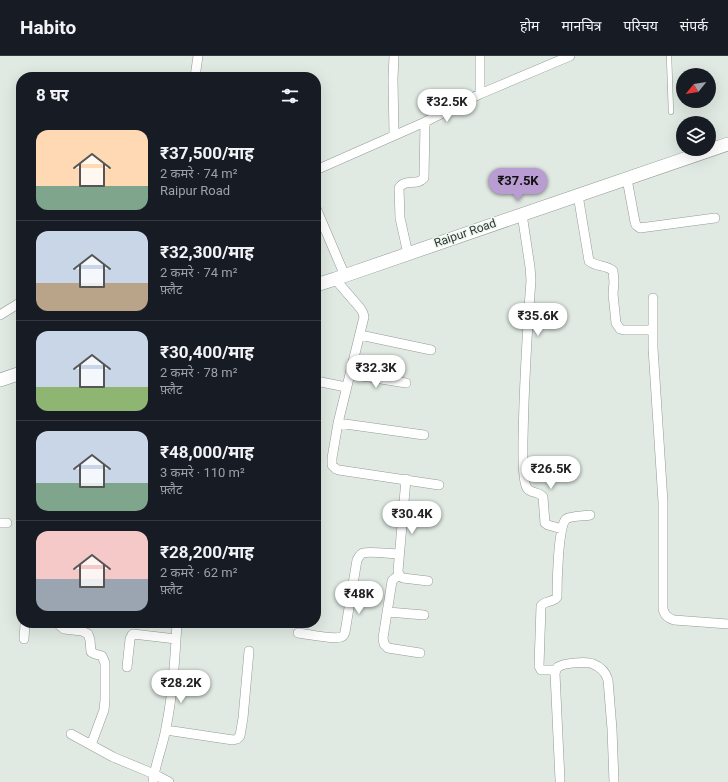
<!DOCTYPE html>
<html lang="hi">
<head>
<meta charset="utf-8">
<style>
	body { margin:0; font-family:Roboto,"Noto Sans Devanagari",sans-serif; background:#242831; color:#f1f3f6; height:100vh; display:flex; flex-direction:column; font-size:15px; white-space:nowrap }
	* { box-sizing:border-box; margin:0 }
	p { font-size:13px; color:#9ea1a6 }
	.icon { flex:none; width:22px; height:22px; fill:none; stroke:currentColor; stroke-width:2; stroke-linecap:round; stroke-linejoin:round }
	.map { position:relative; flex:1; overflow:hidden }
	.drawer { position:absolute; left:16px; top:16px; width:305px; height:556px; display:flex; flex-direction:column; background:#171b24; border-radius:16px; box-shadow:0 4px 16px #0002 }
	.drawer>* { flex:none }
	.needle { width:26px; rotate:240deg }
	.controls { position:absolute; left:676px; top:12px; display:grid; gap:8px }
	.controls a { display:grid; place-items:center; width:40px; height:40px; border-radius:50%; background:#171b24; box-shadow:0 4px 16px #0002; font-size:20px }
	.price { position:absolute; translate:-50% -34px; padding:0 9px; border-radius:14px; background:#fff; color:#222; font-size:13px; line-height:26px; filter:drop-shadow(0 1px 2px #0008) }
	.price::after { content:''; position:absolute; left:50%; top:24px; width:12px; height:9px; margin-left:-6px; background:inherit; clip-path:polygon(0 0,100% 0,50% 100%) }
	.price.selected { background:#b89cd2; color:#111 }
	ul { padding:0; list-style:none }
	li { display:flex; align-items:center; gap:12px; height:100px; padding:0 20px }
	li+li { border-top:1px solid #363941 }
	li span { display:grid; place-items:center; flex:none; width:112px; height:80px; border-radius:12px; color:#555 }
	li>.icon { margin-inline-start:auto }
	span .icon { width:48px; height:48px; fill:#fffc; stroke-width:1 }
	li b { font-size:17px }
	h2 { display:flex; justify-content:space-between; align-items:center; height:48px; padding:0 20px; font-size:17px }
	header { display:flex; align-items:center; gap:24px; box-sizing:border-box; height:56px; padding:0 20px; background:#171b24; border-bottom:1px solid #363941 }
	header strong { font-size:19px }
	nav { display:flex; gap:22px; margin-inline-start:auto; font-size:14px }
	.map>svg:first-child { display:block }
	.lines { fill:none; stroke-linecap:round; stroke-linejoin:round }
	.lane-casing { stroke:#939b95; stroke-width:5.5 }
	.street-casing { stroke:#939b95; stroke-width:10 }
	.secondary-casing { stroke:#939b95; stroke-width:14 }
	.lane { stroke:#fff; stroke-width:4.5 }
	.street { stroke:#fff; stroke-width:9 }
	.secondary { stroke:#fff; stroke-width:13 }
	.labels { text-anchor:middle; stroke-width:3; stroke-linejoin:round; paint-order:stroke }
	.street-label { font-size:12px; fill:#333734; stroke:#edf7ef }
</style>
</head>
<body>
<header>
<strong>Habito</strong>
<nav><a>होम</a><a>मानचित्र</a><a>परिचय</a><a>संपर्क</a></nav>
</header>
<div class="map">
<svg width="728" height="726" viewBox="0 0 728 726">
	<rect width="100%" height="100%" fill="#e0e9e2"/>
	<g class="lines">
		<g class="lane-casing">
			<path id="lane" d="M669 0 671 56"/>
		</g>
		<g class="street-casing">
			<path id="street" d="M480 0V38
				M195 21 198 0
				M394 79 393 23 394 0
				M316 114 425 66 480 38 570 0
				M627 123 635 166 636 169 640 172 715 162
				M578 139 589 205C596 211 607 209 613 215L614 226 613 238 616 267 620 273 624 274H653
				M316 152 345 220
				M522 158 530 211 531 224C527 278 524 331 523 384 523 393 522 425 527 432 531 438 539 435 543 441L545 467 548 469 562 473
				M408 198 400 162 399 132C405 122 416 131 424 122L425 66
				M335 223 360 252 363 257 364 261 363 265 350 318 338 367 332 402V409L336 413 339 414 439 429
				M653 242V292L663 446V553C665 560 668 562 674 564L728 568
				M0 259 21 246
				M360 279 431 294
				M350 318 406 327
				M316 325 346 331
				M338 367 424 379
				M406 423 398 515 399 519 403 522 428 525
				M0 467H7
				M399 519 395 522 392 525 383 582 384 588 388 592 420 597
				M388 556 424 559
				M57 567 64 573 82 575 88 578 90 584 91 596 95 598 102 600 105 607V644L104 654 91 689
				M298 577C307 578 334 584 341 581 344 580 344 579 345 576L357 504C359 501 360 498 363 497 370 495 391 498 399 498
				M24 583 25 569 26 567
				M127 611 130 583 132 579 133 578 176 583
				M556 614H541L539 610 541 550C545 544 553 547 557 541 557 528 558 471 566 463 570 460 585 460 590 459
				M166 674 233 684 237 683 240 680 243 662 249 595
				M71 678 113 701 154 718 169 726
				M560 724 555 617C556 615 556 613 558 611 564 607 587 605 593 608 601 611 606 617 608 624L612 673 614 726
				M153 726C155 708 163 690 166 672 173 637 175 602 177 567"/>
		</g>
		<g class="secondary-casing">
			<path id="secondary" d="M316 229 335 223C466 177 597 133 728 88
				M0 324 21 317"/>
		</g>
		<use href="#lane" class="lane"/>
		<use href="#street" class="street"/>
		<use href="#secondary" class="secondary"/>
	</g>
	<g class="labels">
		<g class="street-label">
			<text transform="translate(465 177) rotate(-19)" y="4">Raipur Road</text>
		</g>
	</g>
</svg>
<div class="controls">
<a><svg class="needle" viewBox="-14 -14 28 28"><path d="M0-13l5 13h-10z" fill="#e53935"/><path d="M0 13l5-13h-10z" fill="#9ea1a6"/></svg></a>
<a><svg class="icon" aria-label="layers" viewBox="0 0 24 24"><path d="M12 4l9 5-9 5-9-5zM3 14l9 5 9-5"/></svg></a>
</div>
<b class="price" style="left:447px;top:67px">₹32.5K</b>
<b class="price selected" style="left:518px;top:146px">₹37.5K</b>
<b class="price" style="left:538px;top:281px">₹35.6K</b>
<b class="price" style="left:376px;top:333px">₹32.3K</b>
<b class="price" style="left:551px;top:434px">₹26.5K</b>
<b class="price" style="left:412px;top:479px">₹30.4K</b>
<b class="price" style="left:359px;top:559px">₹48K</b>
<b class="price" style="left:181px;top:648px">₹28.2K</b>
<section class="drawer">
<h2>8 घर<svg class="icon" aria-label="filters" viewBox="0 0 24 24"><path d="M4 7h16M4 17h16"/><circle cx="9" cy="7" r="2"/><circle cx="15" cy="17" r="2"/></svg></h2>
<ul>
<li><span style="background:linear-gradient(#ffd9b3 70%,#7fa58c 0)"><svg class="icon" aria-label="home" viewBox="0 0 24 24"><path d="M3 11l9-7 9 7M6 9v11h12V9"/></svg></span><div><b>₹37,500/माह</b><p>2 कमरे · 74 m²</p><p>Raipur Road</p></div></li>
<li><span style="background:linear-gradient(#c9d6e8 65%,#b9a48a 0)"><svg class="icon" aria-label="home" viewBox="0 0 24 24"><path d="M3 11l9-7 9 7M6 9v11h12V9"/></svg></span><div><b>₹32,300/माह</b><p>2 कमरे · 74 m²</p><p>फ़्लैट</p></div></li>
<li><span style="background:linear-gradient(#c9d6e8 70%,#8fb573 0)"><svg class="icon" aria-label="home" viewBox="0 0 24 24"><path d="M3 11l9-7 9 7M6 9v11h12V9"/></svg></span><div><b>₹30,400/माह</b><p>2 कमरे · 78 m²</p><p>फ़्लैट</p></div></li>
<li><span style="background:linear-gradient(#c9d6e8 65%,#7fa58c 0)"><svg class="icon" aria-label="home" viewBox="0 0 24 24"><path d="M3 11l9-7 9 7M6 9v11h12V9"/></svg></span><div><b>₹48,000/माह</b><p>3 कमरे · 110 m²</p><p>फ़्लैट</p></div></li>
<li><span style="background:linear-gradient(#f6c9c9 60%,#9aa5b1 0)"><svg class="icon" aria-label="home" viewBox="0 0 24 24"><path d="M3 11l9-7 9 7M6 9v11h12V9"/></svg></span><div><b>₹28,200/माह</b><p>2 कमरे · 62 m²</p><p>फ़्लैट</p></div></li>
</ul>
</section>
</div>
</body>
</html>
